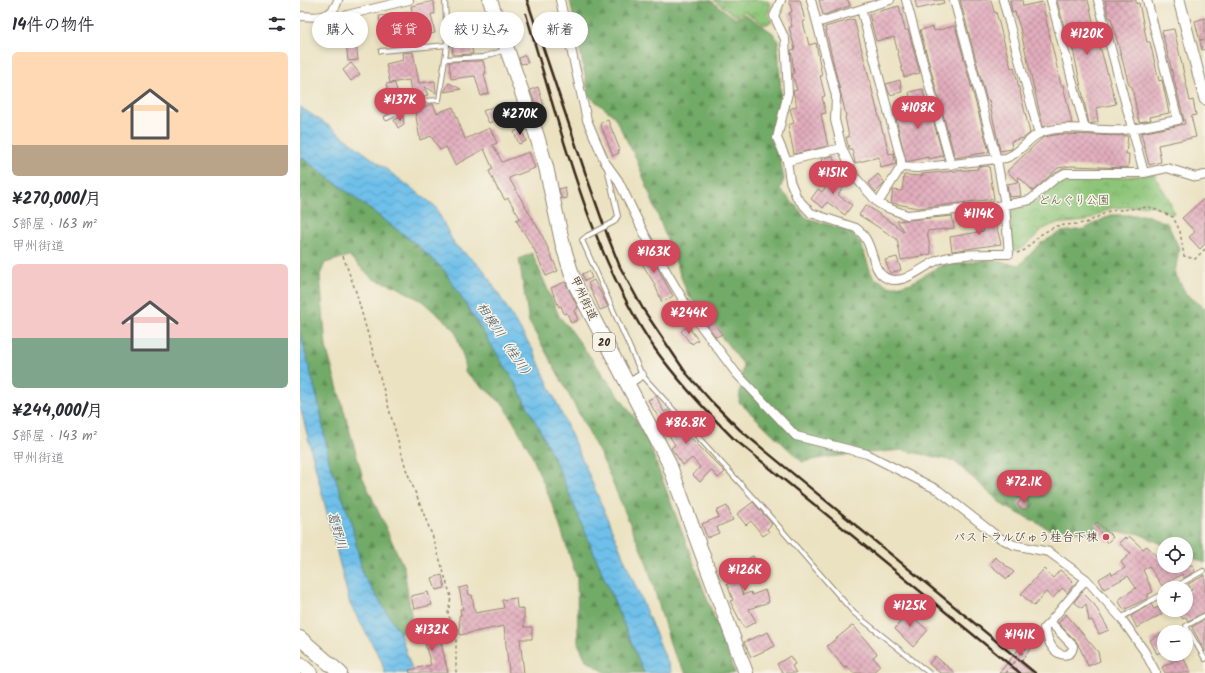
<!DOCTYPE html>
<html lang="ja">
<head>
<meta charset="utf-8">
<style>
	body { margin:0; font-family:Kalam,"Klee One",sans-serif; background:#f2f2f3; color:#2b2b33; height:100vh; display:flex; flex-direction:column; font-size:15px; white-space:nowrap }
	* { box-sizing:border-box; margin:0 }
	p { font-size:13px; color:#7c7c81 }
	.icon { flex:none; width:22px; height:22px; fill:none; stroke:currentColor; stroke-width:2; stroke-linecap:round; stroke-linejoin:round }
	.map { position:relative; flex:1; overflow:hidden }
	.panel { display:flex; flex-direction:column; background:#fff; width:300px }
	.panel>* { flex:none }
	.hud { position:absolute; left:12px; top:12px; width:380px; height:36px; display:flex; gap:8px }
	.tools { position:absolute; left:857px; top:537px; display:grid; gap:8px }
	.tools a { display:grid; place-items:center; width:36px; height:36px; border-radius:50%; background:#fff; box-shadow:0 2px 6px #0003; font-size:20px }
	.price { position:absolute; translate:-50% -34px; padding:0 9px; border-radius:14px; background:#d1495b; color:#fff; font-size:13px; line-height:26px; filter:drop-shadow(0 1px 2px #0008) }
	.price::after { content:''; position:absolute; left:50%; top:24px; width:12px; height:9px; margin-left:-6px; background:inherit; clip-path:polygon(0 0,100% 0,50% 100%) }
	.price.current { background:#222; color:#fff }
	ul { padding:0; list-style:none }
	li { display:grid; align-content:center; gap:8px; height:212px; padding:0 12px }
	li span { display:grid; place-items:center; height:124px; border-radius:6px; color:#555 }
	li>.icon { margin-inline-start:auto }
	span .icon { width:72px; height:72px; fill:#fffc; stroke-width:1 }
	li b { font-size:17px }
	h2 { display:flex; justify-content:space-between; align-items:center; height:48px; padding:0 12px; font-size:17px }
	.chip { padding:0 14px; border-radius:18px; background:#fff; box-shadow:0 2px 6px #0003; font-size:14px; line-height:36px }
	.chip.current { background:#d1495b; color:#fff }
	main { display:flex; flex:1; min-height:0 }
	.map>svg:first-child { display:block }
	.forest { fill:url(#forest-firs); stroke:#566a43 }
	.park { fill:url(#park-crowns); stroke:#64784b }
	.water { fill:url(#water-waves); stroke:#547584 }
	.building { fill:url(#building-cross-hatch) }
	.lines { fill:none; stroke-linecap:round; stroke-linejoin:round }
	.lane-casing { stroke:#938670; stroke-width:6 }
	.street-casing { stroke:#938670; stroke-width:10 }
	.secondary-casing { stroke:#938670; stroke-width:13 }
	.highway-casing { stroke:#938670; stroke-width:16 }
	.path { stroke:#938670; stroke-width:1.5; stroke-dasharray:3 3; stroke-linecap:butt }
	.lane { stroke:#fff; stroke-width:4 }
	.street { stroke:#fff; stroke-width:8 }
	.secondary { stroke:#fff; stroke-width:11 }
	.highway { stroke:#fff; stroke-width:14 }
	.rail { stroke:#3b2a1e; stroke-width:2.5 }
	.lane-bridge-casing { stroke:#938670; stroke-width:6; stroke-linecap:butt }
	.path-bridge { stroke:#938670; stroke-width:1.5; stroke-dasharray:3 3; stroke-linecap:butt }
	.lane-bridge { stroke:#fff; stroke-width:4 }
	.poi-dot { fill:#d1495b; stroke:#f7f3e8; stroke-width:1.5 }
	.labels { text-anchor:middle; stroke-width:3; stroke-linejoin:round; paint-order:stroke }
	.shield { fill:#f7f3e8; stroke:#73665b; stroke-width:1 }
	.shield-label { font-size:11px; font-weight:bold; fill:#3b2a1e }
	.park-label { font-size:12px; fill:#545839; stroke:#f7f3e8 }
	.street-label { font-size:12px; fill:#3b2a1e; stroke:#f7f3e8 }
	.poi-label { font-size:12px; fill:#3b2a1e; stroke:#f7f3e8; text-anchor:end }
	.water-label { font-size:13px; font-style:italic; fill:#4a575b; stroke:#f7f3e8 }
</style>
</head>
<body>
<main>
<section class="panel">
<h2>14件の物件<svg class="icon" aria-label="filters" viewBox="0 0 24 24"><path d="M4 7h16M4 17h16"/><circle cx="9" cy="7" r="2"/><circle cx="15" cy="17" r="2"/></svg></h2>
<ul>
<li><span style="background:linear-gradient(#ffd9b3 75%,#b9a48a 0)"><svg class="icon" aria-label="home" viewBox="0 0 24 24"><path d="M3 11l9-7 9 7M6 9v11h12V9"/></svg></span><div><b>¥270,000/月</b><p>5部屋 · 163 m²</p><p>甲州街道</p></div></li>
<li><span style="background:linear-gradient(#f6c9c9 60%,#7fa58c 0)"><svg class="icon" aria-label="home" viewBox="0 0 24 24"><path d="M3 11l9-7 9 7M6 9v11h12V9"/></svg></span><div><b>¥244,000/月</b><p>5部屋 · 143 m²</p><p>甲州街道</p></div></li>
</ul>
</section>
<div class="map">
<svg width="905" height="673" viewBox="0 0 905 673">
	<defs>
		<pattern id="forest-firs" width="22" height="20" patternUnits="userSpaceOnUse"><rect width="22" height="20" fill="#72aa68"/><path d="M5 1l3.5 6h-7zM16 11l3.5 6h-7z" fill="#5f8b55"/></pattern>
		<pattern id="park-crowns" width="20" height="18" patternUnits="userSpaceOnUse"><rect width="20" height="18" fill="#8dc578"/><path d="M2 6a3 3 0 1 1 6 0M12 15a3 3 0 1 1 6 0" fill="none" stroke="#74a062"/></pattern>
		<pattern id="water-waves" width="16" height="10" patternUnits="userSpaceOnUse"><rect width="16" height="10" fill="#6ec0ea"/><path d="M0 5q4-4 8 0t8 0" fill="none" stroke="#5c9cbd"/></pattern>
		<pattern id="building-cross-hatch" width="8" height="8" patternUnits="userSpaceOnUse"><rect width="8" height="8" fill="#e2adbd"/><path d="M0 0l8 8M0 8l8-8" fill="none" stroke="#b88d99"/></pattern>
	</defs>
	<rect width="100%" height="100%" fill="#f7f3e8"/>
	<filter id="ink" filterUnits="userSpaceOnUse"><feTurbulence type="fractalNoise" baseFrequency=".025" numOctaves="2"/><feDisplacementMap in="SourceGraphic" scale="8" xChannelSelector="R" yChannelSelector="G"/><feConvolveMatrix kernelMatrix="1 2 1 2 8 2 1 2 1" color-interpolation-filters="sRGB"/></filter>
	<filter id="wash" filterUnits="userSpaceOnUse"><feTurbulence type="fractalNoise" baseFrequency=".012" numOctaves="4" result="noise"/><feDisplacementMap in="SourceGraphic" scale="16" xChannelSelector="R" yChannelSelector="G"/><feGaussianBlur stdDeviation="0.9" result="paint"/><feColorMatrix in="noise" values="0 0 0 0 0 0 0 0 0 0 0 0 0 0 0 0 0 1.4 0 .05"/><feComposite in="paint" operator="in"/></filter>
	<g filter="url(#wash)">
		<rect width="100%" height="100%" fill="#ebe2c1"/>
		<path class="forest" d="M270 0H410L436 19 445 14 473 33 478 41 481 96 471 139 480 159 484 179 480 189 507 218 546 230 554 235 561 244 571 273 575 278 591 287 611 283 642 265 690 260 719 265 741 243 761 232 784 229 811 215H846L867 223 879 248 875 273 886 294 905 308V563L886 555V544L864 545 837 533 753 531 704 506 654 461 602 450 528 457 502 462 439 402 443 364 388 295 336 158 314 116 289 96Z
			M0 156 116 244 144 270 214 381 241 432 261 474 344 673H306L286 660 278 643 277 578 255 511 230 451 204 405 165 372V363L155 330 122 301 95 286 73 279 49 256 25 263 20 275 26 347 63 478 104 568 113 628 100 633 63 575 51 521 29 461 20 409 0 332Z
			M232 253 259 316 273 333 344 431 435 673H386L372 650 347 564 303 460 257 372 229 322 219 259Z"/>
		<path class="park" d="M414 0H467L471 5 468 14 472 22 464 25 445 11 437 17Z
			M855 174 858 182 868 197 874 213 871 214 852 205 811 208 786 221 754 224 743 229 722 249 712 251 710 211 735 202 762 178 768 177 815 178Z"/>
		<path class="water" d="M0 107 29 126 135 206 154 244 183 269 234 352 289 475 372 673H344L261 474 241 432 214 381 144 270 116 244 0 156Z
			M0 332 20 409 29 461 51 521 63 575 100 633 113 673H85L81 660 50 604 0 406Z"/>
		<g id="blocks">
			<path class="building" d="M489 0H500L505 21 503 22 509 45 516 43 522 76H520L525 96 522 97 526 113 521 114 528 146 494 154 488 125 494 123 490 109 497 106 493 91 497 90 492 74 494 73 491 50 495 49 489 27H492L489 13 492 12Z
				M519 0H548L550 6 523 15Z
				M615 0H643L644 3 617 9Z
				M660 0H691L694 12H696L711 68 714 67 730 133 724 138 711 141 712 149 700 151 689 100 687 101Z
				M710 0H722L723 6 742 2 761 85H763L772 123 743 127 720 28 715 12 712 13Z
				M757 0H788L800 50H801L816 104 796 108 798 122 789 124 774 54 770 41H768Z
				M805 0H836V4L839 3 847 42H850L859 81 862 80 869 113 850 117 851 120 839 122 832 87 829 85 811 18H809Z
				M134 1 135 14H131L135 33 115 37 114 34 92 37 83 40 79 16 112 12 111 6Z
				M599 6 605 30H608L609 33 620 73 604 77 594 37 576 41 569 14Z
				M164 18 169 35 173 54 153 55 152 44 157 43 150 22Z
				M905 18V49L902 50 895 21Z
				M554 19 583 133H584L589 154 593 153 596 164 581 168 579 157 555 163 552 149H549L546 137H549L545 117 546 116 525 27Z
				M655 26 689 152 655 158 620 30 633 27 634 31Z
				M874 29 890 101 893 100 896 115 891 116 896 137 858 145 861 162 849 165 841 133 885 124 862 31Z
				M56 41 58 60 48 61 46 42Z
				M113 52 119 83 135 81 136 93 124 86 128 95 112 98 109 80 90 83 86 64 103 60 102 53Z
				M225 55 228 63 221 64 219 58Z
				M174 61H183L186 73 184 74 189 93 181 96 175 76 151 79 149 62Z
				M51 63 60 74 51 81 43 70Z
				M600 80 602 92 590 95 586 84Z
				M95 83 98 96 89 98 86 84Z
				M149 83 161 89 144 92Z
				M238 87 245 110 238 112 230 90Z
				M623 89 627 110 630 109 643 156 628 159V157L606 162 595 114 613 110 609 92Z
				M131 104H133L137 113 153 107 165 139 190 128 197 143 193 145 202 162 229 152 235 168 209 178 242 235 258 271 246 276 234 249 216 220 220 218 208 198 205 200 199 190H198L189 171 193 169 184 149 155 165 146 147 140 150 131 136 120 140 115 111Z
				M197 105 203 116 189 123 183 111Z
				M103 116 104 124 98 128 94 120Z
				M308 120 320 150 318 151 319 153 313 156 300 123Z
				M221 128 226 141 219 144 214 132Z
				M761 134 828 136 826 154H829L828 168 771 166 758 168 733 191 718 176 721 196 709 197 707 184 718 182 707 171 738 142 744 137Z
				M533 156 536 169 525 172 521 159Z
				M689 166 694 199 618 208 591 203 593 190 602 191 604 175 622 176V174L678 169 677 167Z
				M537 172 548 180 538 195 552 205 545 215 527 202 523 208 511 199 518 189 522 192Z
				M578 174 585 183 576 192 568 183Z
				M265 187 267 198 262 199 259 189Z
				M905 198V244L900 249 889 237 895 232 882 218Z
				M566 205 605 232 597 221 652 216 654 228 627 231 631 254 601 260 597 239 559 215Z
				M693 212 701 244 652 251 650 237 684 231 681 214Z
				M341 244 350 260 352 258 373 296 362 302 354 283 333 249Z
				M597 257 601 270 590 273 585 260Z
				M289 271 292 278 285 281 282 274Z
				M294 280 308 307 300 310 288 283Z
				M265 282 278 308 274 310 278 320 271 323 267 313 264 314 261 306 259 307 251 288Z
				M413 322 422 334 416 337 407 325Z
				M388 326 398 340 392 344 391 342 390 343 381 331Z
				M356 396 364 412 368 410 377 425 374 427 383 439 386 441 390 437 425 472 418 478 411 470 400 482 393 475 400 467 392 458 383 465 371 448 375 445 348 400Z
				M723 497 731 504 726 510 724 508 723 510 717 505Z
				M453 502 472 524 467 529 469 532 463 536 451 521 446 525 437 514Z
				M427 506 433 520 417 527 419 533 407 538 402 524 419 517 416 511Z
				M797 522 813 537 807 543 795 524Z
				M829 536 843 549 847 546 857 557 864 554V566L892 565 895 571 884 578 882 574 862 586 849 566 843 570 853 592 848 594V598L824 610 818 600 836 588 828 576 804 589 799 579 811 572 812 575 825 568 821 562 831 553 819 543 825 537 827 539Z
				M453 556 461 570 439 583 443 595 451 592 452 595 465 590 469 602 449 609 456 622 444 628 430 601 433 600 427 584 431 583 426 572 438 567V565Z
				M695 557 714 572 707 579 689 564Z
				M744 569 753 578 760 570 773 581 771 583 773 585 767 593 762 588 753 598 746 592 734 606 721 594Z
				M142 575 145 588 136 590 132 578Z
				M905 575V612L888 621 886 617 883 619 877 610H886V601L889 599 886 593 892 590 888 584Z
				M167 586 169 595H172L175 613 204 608 202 600 216 598 217 608 224 609V627H232V639H220L224 673H209L204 626 160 635 159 616 161 615 160 609H163L159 588Z
				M128 592 132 605 114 609 111 596Z
				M782 592 794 604 809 630 799 634 792 620 789 621 786 604 782 608 774 602Z
				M851 604 854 609 858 607 862 614 837 628 831 616Z
				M600 607 628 630 613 647 595 629 602 619 595 613Z
				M766 614 798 652 800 661 788 666 777 642 758 623Z
				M905 619V652L892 627Z
				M129 621 132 631H135L137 639 140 638 148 673H110L109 670 131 665 119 623Z
				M553 625 577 654 573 657 580 666 572 673H553L547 666 544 668 527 646Z
				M468 632 475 646 451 657 444 642Z
				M733 632 739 637 720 663 732 673H699Z
				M862 634 864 638V650L857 654 850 640Z
				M490 656 495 664 492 666 496 673H483L477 664Z
				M635 656 655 673H640L629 664Z
				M883 657 891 673H865L862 667Z"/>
		</g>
	</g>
	<g filter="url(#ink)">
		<use href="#blocks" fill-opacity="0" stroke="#938670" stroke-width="1"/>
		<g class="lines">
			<g class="lane-casing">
				<path id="lane" d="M81 51 147 45
					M146 59 183 57 205 50
					M87 118 122 101 139 100 147 45 145 0
					M307 168 318 216 314 222
					M287 236 282 240 342 375 467 513 554 613 629 673
					M873 588 903 571
					M905 615 886 626 905 659
					M821 618 864 593"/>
			</g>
			<g class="street-casing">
				<path id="street" d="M260 0 287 120 305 162 318 180 345 235 389 310 436 373 496 436 567 454 638 490 698 537 714 545 749 552 786 579 821 618 845 652 856 673
					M481 0 474 16 485 39 488 93 477 138 487 161 490 181 497 198 511 213 556 228C575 242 570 266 583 276 602 290 624 264 641 259 662 253 687 254 709 254L705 205 697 160 654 0
					M511 0 536 96 535 120 542 148 555 177 578 203 585 207 607 215 705 205 730 200 756 178 765 173H844L867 168 896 177 905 175
					M606 0 651 165
					M703 0 739 134
					M751 0 785 129
					M798 0 844 173
					M561 9 601 160V167L617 168 706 158C721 153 728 138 740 133 767 123 796 132 823 130 842 128 860 123 878 120L847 0
					M47 15 109 0
					M0 16C17 17 32 20 38 0
					M517 23 590 0
					M487 161 542 148
					M578 203 601 167
					M328 384 342 375
					M750 622 744 628C747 634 748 642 752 647 758 656 772 659 773 646L750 622 786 579"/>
			</g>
			<g class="secondary-casing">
				<path id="secondary" d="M879 0 905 99"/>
			</g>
			<g class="highway-casing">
				<path id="highway" d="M190 0 236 133 246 167 263 246 275 284 368 461 446 673
					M0 638 40 673
					M0 664 10 673"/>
			</g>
			<path class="path" d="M900 40 905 39
				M717 253 725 250 740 235 756 226 786 223 809 211 849 207 873 217 880 231 884 256 895 259 905 249
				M43 256 56 292 106 469 134 540 151 597 148 613 156 639V673
				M727 647 737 635"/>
			<use href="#lane" class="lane"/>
			<use href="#street" class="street"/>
			<use href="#secondary" class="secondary"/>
			<use href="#highway" class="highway"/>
			<path class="rail" d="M227 0 286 175 308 237 320 267 343 309 386 373 412 402 440 430 735 673
				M226 14C259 123 290 255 355 349 378 381 405 410 433 438L720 673"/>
			<g class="lane-bridge-casing">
				<path id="lane-bridge" d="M287 236 314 222"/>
			</g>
			<path class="path-bridge" d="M706 673 727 647"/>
			<use href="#lane-bridge" class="lane-bridge"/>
		</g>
	</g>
	<circle class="poi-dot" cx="806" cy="537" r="4"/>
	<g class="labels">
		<rect class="shield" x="293" y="333" width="22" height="18" rx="3"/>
		<g class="shield-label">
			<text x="304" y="346">20</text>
		</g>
		<g class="park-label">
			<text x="774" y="204">どんぐり公園</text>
		</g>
		<g class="street-label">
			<text transform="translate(284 298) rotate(65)" y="4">甲州街道</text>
		</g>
		<g class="poi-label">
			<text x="798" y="541">パストラルびゅう桂台下棟</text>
		</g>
		<g class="water-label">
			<text transform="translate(206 341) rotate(56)" y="5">相模川（桂川）</text>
			<text transform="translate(38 530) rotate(74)" y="5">葛野川</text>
		</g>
	</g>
</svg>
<div class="tools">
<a><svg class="icon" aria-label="locate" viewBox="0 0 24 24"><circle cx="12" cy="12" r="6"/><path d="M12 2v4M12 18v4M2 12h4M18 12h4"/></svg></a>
<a>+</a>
<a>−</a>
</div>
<b class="price" style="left:787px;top:56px">¥120K</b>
<b class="price" style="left:100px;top:122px">¥137K</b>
<b class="price" style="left:618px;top:130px">¥108K</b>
<b class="price current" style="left:220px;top:136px">¥270K</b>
<b class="price" style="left:533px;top:195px">¥151K</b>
<b class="price" style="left:679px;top:236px">¥114K</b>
<b class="price" style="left:354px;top:274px">¥163K</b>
<b class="price" style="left:389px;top:335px">¥244K</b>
<b class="price" style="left:386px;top:445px">¥86.8K</b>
<b class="price" style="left:724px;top:504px">¥72.1K</b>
<b class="price" style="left:445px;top:592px">¥126K</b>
<b class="price" style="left:610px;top:628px">¥125K</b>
<b class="price" style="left:132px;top:652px">¥132K</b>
<b class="price" style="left:720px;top:657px">¥141K</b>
<div class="hud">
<a class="chip">購入</a>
<a class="chip current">賃貸</a>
<a class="chip">絞り込み</a>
<a class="chip">新着</a>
</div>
</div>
</main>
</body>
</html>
